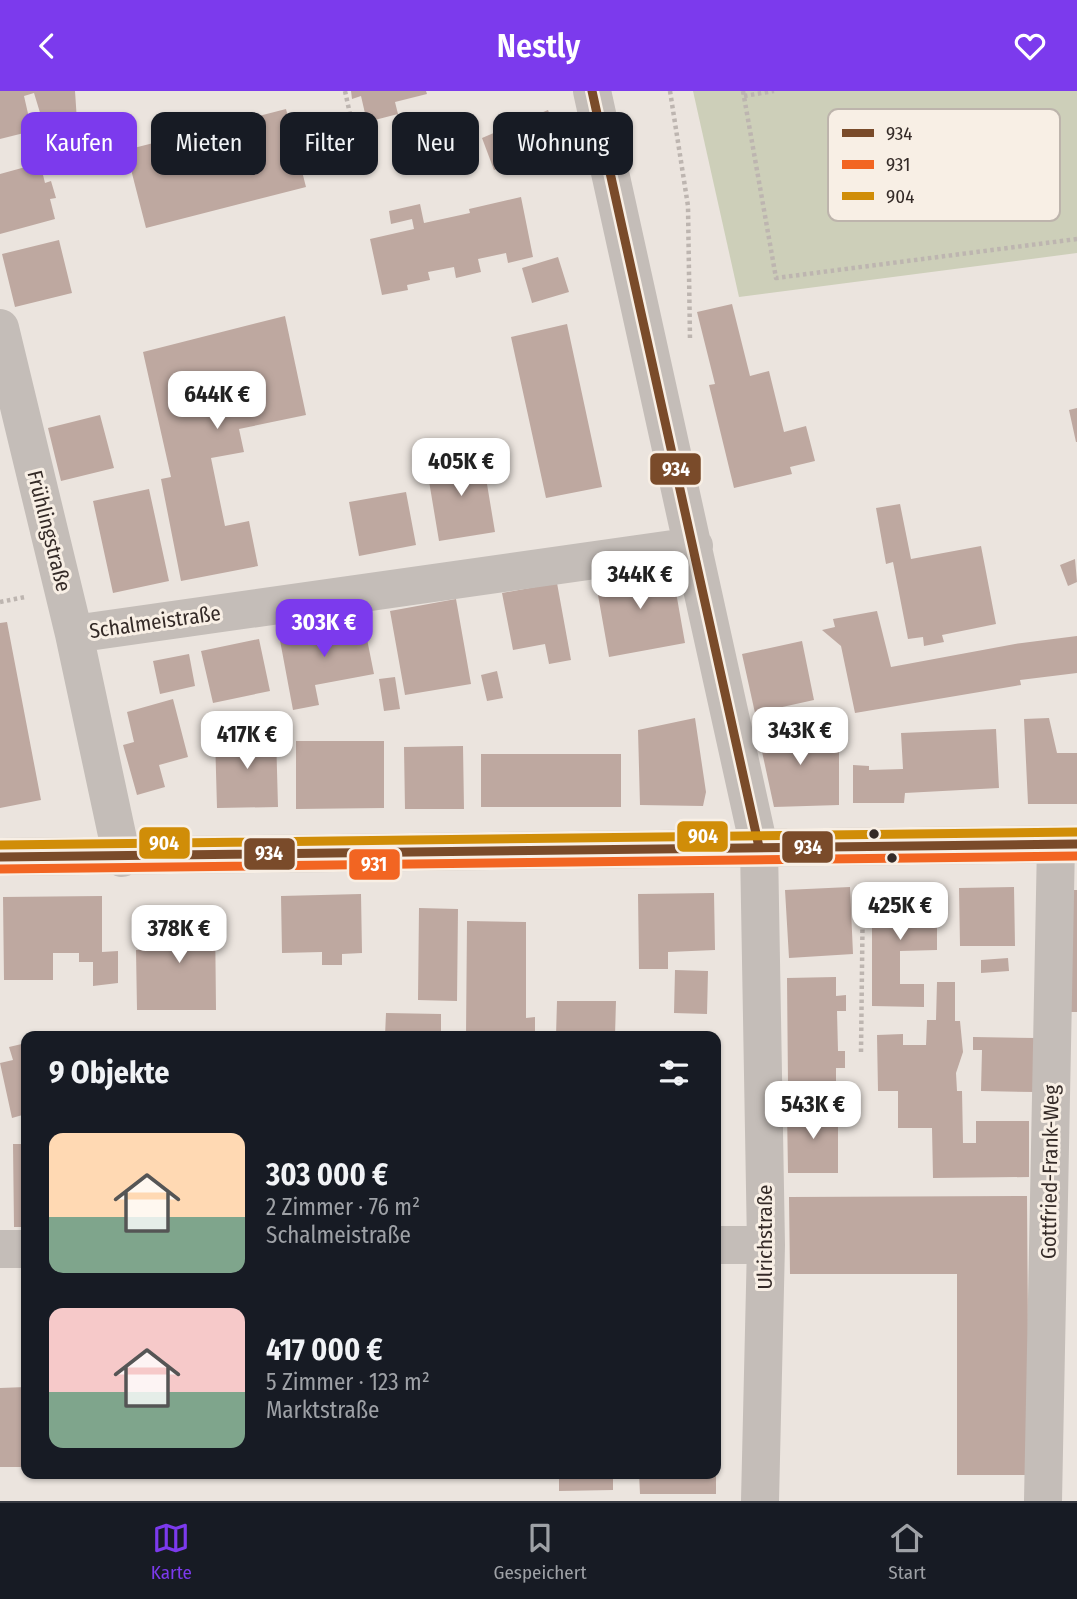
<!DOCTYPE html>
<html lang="de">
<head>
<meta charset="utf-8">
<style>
	body { margin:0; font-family:"Fira Sans Condensed",sans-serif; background:#20242c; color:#f1f3f6; height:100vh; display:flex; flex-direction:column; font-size:26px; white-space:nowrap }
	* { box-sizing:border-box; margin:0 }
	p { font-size:23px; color:#9ea1a6 }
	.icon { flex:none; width:38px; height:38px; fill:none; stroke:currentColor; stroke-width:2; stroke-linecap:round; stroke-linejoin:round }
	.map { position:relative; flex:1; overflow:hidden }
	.sheet { position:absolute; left:21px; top:940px; width:700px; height:448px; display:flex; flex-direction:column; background:#171b24; border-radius:14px; box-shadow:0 2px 5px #0004 }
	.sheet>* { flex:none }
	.guide { position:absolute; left:21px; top:21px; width:700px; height:63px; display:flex; gap:14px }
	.price { position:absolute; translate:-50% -60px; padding:0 16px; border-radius:14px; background:#fff; color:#222; font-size:23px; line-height:46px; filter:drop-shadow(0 2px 4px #0008) }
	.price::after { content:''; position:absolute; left:50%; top:42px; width:21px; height:16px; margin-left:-10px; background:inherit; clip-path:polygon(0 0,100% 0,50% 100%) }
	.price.on { background:#7c3aed; color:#fff }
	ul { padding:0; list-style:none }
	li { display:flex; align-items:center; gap:21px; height:175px; padding:0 28px }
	li span { display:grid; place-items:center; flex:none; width:196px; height:140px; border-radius:14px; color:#555 }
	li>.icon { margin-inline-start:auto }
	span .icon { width:84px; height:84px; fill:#fffc; stroke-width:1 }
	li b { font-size:30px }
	h2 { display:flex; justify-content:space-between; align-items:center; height:84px; padding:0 28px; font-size:30px }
	.chip { padding:0 24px; border-radius:14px; background:#171b24; box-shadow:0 2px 5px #0004; font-size:24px; line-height:63px }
	.chip.on { background:#7c3aed; color:#fff }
	header { display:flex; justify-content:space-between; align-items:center; height:91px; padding:0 28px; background:#7c3aed; color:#fff; font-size:32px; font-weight:600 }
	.dock { display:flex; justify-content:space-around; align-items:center; height:98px; border-top:2px solid #363941; background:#171b24; font-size:19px; color:#9ea1a6 }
	.dock a { display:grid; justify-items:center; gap:4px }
	.dock .on { color:#7c3aed }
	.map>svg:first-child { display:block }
	.green { fill:#cdcfb9 }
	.building { fill:#bea8a0 }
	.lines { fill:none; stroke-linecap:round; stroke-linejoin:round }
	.path { stroke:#bdb5b0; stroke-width:4.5; stroke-dasharray:3.5 3.5; stroke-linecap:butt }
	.street { stroke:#c4bdb8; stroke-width:38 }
	.bus-1-casing { stroke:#f8efe5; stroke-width:14 }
	.bus-2-casing { stroke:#f8efe5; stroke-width:14 }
	.bus-3-casing { stroke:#f8efe5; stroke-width:14 }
	.bus-1 { stroke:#7a4b2a; stroke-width:9 }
	.bus-2 { stroke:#f26522; stroke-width:9 }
	.bus-3 { stroke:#d08d08; stroke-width:9 }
	.bus-dot { fill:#342a27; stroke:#f8efe5; stroke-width:2.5 }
	.labels { text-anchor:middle; stroke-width:6; stroke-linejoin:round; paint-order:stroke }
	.street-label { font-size:21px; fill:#342a27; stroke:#f8efe5 }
	.key { fill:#f8efe5; stroke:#bdb4ac; stroke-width:2 }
	.key-label { font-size:19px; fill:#342a27 }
	.line-badge { stroke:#f8efe5; stroke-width:2.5 }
	.badge-label { font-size:19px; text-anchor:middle; font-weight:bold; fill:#fff }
</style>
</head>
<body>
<header><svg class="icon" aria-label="back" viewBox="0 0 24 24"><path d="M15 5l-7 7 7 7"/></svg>Nestly<svg class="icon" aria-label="heart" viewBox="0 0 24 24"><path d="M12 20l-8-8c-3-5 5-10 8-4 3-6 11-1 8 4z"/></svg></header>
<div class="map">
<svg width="1077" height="1410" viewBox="0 0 1077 1410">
	<rect width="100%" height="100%" fill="#ebe4de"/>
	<path class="green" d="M693 0H1077V162L739 206Z"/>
	<path class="building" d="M0 0H75L77 30 45 38 34 2 24 5 32 40 0 48Z
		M351 0H426L427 3 395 11 398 23 367 31 361 5 352 8Z
		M286 18 306 96 146 137 126 59Z
		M548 19 561 52 494 79 482 47Z
		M40 72 45 92 51 90 56 107 50 108 55 128 0 143V83Z
		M521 106 533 166 508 172 506 162 478 168 481 181 456 187 454 176 428 181 430 189 407 194 408 199 382 204 370 148 414 138 412 128 391 133 389 120 420 113 424 132 470 122 469 118Z
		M59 149 72 202 15 216 2 163Z
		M558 166 569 201 532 212 522 177Z
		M732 213 750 285 769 280 784 341 806 335 815 370 790 376 792 383 734 397 709 294 715 293 697 221Z
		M285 225 306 324 239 338 244 361 211 367 225 435 249 430 258 475 181 490 161 388 171 386 143 261Z
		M567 233 602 396 546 407 511 246Z
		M1077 317V351H1076L1069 319Z
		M100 324 114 377 61 390 48 337Z
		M482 363 495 441 439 450 426 372Z
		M149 398 169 490 113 502 93 410Z
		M406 401 416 454 359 465 349 411Z
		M900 413 911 468 981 455 996 533 942 544 944 551 924 555 923 546 908 548 893 471 886 473 876 417Z
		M1075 468 1077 491 1068 495 1060 474Z
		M671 473 685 552 609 566 595 487Z
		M557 492 571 569 549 573 545 553 513 559 502 502Z
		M456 508 471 593 405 604 390 520Z
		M877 520 891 576 1015 553 1077 545V582L1020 589 1021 594 855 622 841 555 822 539 835 536 833 528Z
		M363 528 374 583 315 594 319 614 293 619 279 544Z
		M7 531 41 709 0 717V532Z
		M259 548 270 600 213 612 201 560Z
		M802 550 814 609 755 622 742 563Z
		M189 563 195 595 160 603 153 570Z
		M497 580 503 607 487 610 481 584Z
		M395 586 400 618 384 620 379 588Z
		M173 608 188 666 159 674 165 696 137 704 123 654 134 651 127 621Z
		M695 627 706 701 703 715 640 714 638 639Z
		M1049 627 1057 662H1077V713H1028L1024 628Z
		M818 630 820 661 839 659V714L774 716 758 642Z
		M996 638 999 697 905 702 904 712H853V674L869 675V679L903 678 901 642Z
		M276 643 278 716 217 717 215 645Z
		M296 650H384V717L296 718Z
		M463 655 464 718H405L404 656Z
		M481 663H621V716H481Z
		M850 796 853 863 789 867 785 799Z
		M1014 796 1015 855H960L959 797Z
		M872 799H937V859L900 860V893H924V916L872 915Z
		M1061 799H1077V921H1063Z
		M714 802 715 859 668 861V878H639L638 803Z
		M361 803 362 862 342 863V874H322V861L282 862 281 805Z
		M102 805V861L118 860V892L93 895V871H79V862H53V889H4L3 806Z
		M419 817 458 818 457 910 418 909Z
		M154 824H215L216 919H137L136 859H155Z
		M467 830 526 831V927L535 926V945H466Z
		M1008 867 1009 880 981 882V869Z
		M675 879 708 880 707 923 674 922Z
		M836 886V905L846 904V920H837L838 960H845V977H836V992L788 993 787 887Z
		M937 891H955V930H960L963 961 956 982 957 1000H962L963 1052H976V1030H1029V1086L933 1087 932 1037H898V1000H878L877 944 903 943V954H926L927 929H936Z
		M557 910H616L615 945H556Z
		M386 922 441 923V945H385Z
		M218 942H245V945H218Z
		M973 946 1036 947 1035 1001 981 1000 982 959H973Z
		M26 952V1023L12 1027 0 972 13 969 9 956Z
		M787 1019H838V1082H788Z
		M13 1053H26V1136H14Z
		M1027 1105 1029 1384H957V1183H790L789 1106Z
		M26 1296V1376H0V1297Z
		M507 1382H537V1385H507Z
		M559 1382H613V1399L559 1400Z
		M639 1382H716V1403H640Z"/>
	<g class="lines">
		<path class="path" d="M345 0 353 37
			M670 0 688 115 690 249
			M743 0 776 187 1077 148
			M744 5 774 0
			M0 511 25 506
			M861 961 863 794"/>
		<path class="street" d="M592 0 759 756 766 1154 760 1410
			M0 237 74 543 122 767
			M74 543 694 455
			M0 766 1077 753
			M716 1154H766
			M0 1158H26
			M1043 1410 1056 753"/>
		<g class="bus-1-casing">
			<path id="bus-1" d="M592 0 759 756
				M0 766 1077 753"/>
		</g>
		<g class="bus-2-casing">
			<path id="bus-2" d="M0 778 1077 765"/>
		</g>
		<g class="bus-3-casing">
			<path id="bus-3" d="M0 754 1077 741"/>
		</g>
		<use href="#bus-1" class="bus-1"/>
		<use href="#bus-2" class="bus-2"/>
		<use href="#bus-3" class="bus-3"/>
	</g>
	<g class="bus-dot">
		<circle cx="874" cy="743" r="6"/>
		<circle cx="892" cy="767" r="6"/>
	</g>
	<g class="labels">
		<g class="street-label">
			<text transform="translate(49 440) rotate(76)" y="7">Frühlingstraße</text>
			<text transform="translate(155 531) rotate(-8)" y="7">Schalmeistraße</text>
			<text transform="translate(1050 1081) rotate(-89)" y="7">Gottfried-Frank-Weg</text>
			<text transform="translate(765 1146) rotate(-90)" y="7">Ulrichstraße</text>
		</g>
	</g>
	<rect x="828" y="18" width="232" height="112" rx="10" class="key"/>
	<rect x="842" y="38" width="32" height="8" fill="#7a4b2a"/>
	<rect x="842" y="69" width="32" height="9" fill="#f26522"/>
	<rect x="842" y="101" width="32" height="8" fill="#d08d08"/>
	<g class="key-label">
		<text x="886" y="49">934</text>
		<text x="886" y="80">931</text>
		<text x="886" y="112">904</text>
	</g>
	<g class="line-badge">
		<rect x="649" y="361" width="53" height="34" rx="7" fill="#7a4b2a"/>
		<rect x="676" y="729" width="53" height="33" rx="7" fill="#d08d08"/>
		<rect x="138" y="735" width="53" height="34" rx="7" fill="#d08d08"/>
		<rect x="781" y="739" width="53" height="34" rx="7" fill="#7a4b2a"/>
		<rect x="243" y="746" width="53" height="34" rx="7" fill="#7a4b2a"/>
		<rect x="348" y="757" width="53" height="33" rx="7" fill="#f26522"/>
	</g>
	<g class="badge-label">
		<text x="676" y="385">934</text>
		<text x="703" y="752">904</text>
		<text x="164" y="759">904</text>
		<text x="808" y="763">934</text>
		<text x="269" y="769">934</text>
		<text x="374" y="780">931</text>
	</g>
</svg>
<b class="price" style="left:217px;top:340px">644K €</b>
<b class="price" style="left:461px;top:407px">405K €</b>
<b class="price" style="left:640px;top:520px">344K €</b>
<b class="price on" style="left:324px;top:568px">303K €</b>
<b class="price" style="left:800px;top:676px">343K €</b>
<b class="price" style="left:247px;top:680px">417K €</b>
<b class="price" style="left:900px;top:851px">425K €</b>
<b class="price" style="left:179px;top:874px">378K €</b>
<b class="price" style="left:813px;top:1050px">543K €</b>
<div class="guide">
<a class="chip on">Kaufen</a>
<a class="chip">Mieten</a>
<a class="chip">Filter</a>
<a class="chip">Neu</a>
<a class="chip">Wohnung</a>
</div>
<section class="sheet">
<h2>9 Objekte<svg class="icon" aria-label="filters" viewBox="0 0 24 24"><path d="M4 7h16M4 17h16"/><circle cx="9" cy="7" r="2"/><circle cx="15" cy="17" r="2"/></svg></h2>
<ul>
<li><span style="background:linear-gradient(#ffd9b3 60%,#7fa58c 0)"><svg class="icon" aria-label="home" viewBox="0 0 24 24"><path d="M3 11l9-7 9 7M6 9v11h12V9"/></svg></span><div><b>303 000 €</b><p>2 Zimmer · 76 m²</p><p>Schalmeistraße</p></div></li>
<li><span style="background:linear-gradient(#f6c9c9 60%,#7fa58c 0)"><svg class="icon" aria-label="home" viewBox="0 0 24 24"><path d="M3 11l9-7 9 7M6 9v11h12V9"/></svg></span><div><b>417 000 €</b><p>5 Zimmer · 123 m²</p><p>Marktstraße</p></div></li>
</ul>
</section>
</div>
<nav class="dock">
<a class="on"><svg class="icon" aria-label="map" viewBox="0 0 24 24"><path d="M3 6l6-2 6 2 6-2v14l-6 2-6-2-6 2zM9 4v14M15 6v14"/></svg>Karte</a>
<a><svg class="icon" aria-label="saved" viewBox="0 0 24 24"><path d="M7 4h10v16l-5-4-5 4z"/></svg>Gespeichert</a>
<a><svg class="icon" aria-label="home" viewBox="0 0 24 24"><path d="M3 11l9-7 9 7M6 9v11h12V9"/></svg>Start</a>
</nav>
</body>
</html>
